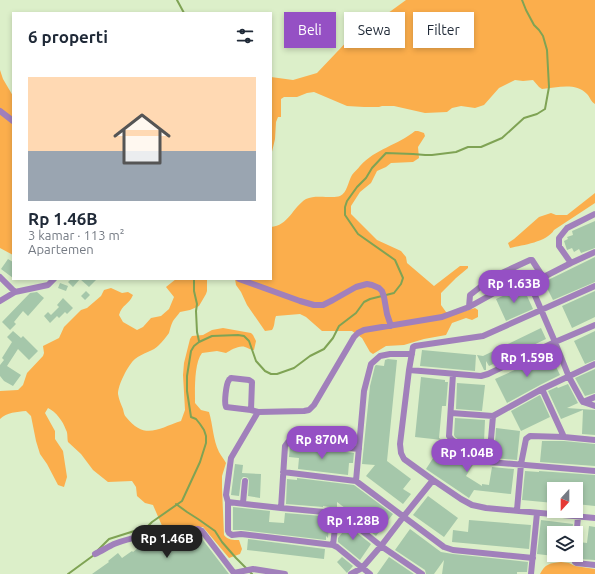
<!DOCTYPE html>
<html lang="id">
<head>
<meta charset="utf-8">
<style>
	body { margin:0; font-family:Ubuntu,sans-serif; background:#f6f6f7; color:#1f2937; height:100vh; display:flex; flex-direction:column; font-size:15px; white-space:nowrap }
	* { box-sizing:border-box; margin:0 }
	p { font-size:13px; color:#747a83 }
	.icon { flex:none; width:22px; height:22px; fill:none; stroke:currentColor; stroke-width:2; stroke-linecap:round; stroke-linejoin:round }
	.map { position:relative; flex:1; overflow:hidden }
	.side { position:absolute; left:12px; top:12px; width:260px; height:268px; display:flex; flex-direction:column; background:#fff; border-radius:0px; box-shadow:0 2px 6px #0003 }
	.side>* { flex:none }
	.hud { position:absolute; left:284px; top:12px; width:251px; height:36px; display:flex; gap:8px }
	.needle { width:26px; rotate:201deg }
	.fabs { position:absolute; left:547px; top:482px; display:grid; gap:8px }
	.fabs a { display:grid; place-items:center; width:36px; height:36px; border-radius:0px; background:#fff; box-shadow:0 2px 6px #0003; font-size:20px }
	.price { position:absolute; translate:-50% -34px; padding:0 9px; border-radius:14px; background:#9550c4; color:#fff; font-size:13px; line-height:26px; filter:drop-shadow(0 1px 2px #0008) }
	.price::after { content:''; position:absolute; left:50%; top:24px; width:12px; height:9px; margin-left:-6px; background:inherit; clip-path:polygon(0 0,100% 0,50% 100%) }
	.price.current { background:#222; color:#fff }
	ul { padding:0; list-style:none }
	li { display:grid; align-content:center; gap:8px; height:212px; padding:0 16px }
	li span { display:grid; place-items:center; height:124px; border-radius:0px; color:#555 }
	li>.icon { margin-inline-start:auto }
	span .icon { width:72px; height:72px; fill:#fffc; stroke-width:1 }
	li b { font-size:17px }
	h2 { display:flex; justify-content:space-between; align-items:center; height:48px; padding:0 16px; font-size:17px }
	.tag { padding:0 14px; border-radius:0px; background:#fff; box-shadow:0 2px 6px #0003; font-size:14px; line-height:36px }
	.tag.current { background:#9550c4; color:#fff }
	.map>svg:first-child { display:block }
	.green { fill:#fbae4c }
	.lines { fill:none; stroke-linecap:round; stroke-linejoin:round }
	.stream { stroke:#7fa354; stroke-width:2 }
	.building { fill:#a5c7aa }
	.street { stroke:#a180bb; stroke-width:6 }
</style>
</head>
<body>
<div class="map">
<svg width="595" height="574" viewBox="0 0 595 574">
	<rect width="100%" height="100%" fill="#dcefc9"/>
	<path class="green" d="M406 0H595V104C591 102 590 97 587 94 575 82 557 88 542 89L539 87 533 80 523 81 515 80 499 88 484 105 475 108 461 106 452 108 447 112 425 113 394 106H382L379 107H364L347 106 314 92 307 93 297 97H284L281 99V117H278L276 122 275 139 271 156V77L293 80 317 73 354 34 384 16Z
		M0 70 3 79 13 96V255L0 248Z
		M415 131H418L424 133 425 136 418 147 419 158 413 162 391 163 386 167 377 171 371 183 360 192 351 206V214L377 240 401 251 406 257 407 263 434 286 460 266H468V268L456 278 441 293V305L446 312H462L475 308 478 310V317L472 320 466 318 452 323 446 335 424 339 404 345 386 346 373 354 370 352 362 338 352 331H322L306 317 300 314 276 316C274 321 275 326 272 330L265 331 247 305 241 292 236 285 235 279H271V227C288 226 293 207 306 199 316 194 332 199 340 196 347 193 348 182 352 175 354 172 358 169 360 166 375 149 398 145 415 131Z
		M595 193V203L554 230C547 242 523 245 510 248L508 243 514 239 539 217 551 213 556 215H567Z
		M176 279H207V291L206 294 199 306 190 310 180 312C178 315 175 318 173 321 171 325 170 329 169 333 166 337 162 342 159 345 154 351 142 353 135 359 128 365 118 385 118 394 119 400 121 404 123 409 124 413 124 415 126 417 145 441 159 428 181 421L185 410 183 375 184 363 190 339 192 336 203 335 212 330 223 328 251 333 253 335 256 341 254 350C250 350 249 348 245 347 239 345 231 350 226 353L217 351 202 353C194 363 195 390 195 403L201 410 209 412C213 425 213 440 219 452 221 456 224 459 226 463L222 476V488L224 535C228 540 233 540 239 540L242 549 240 554 229 558 203 527C196 527 197 529 191 532 185 535 173 536 166 535L153 505 145 503 137 496 136 487 132 481 108 482 93 470 81 454 68 442C67 438 68 433 66 430 63 421 56 412 48 408L45 413 55 431V439L63 451 67 477 64 487 58 485 47 464 40 454 36 441 31 416 26 411C17 412 7 412 0 419V391L18 390 23 385 27 373 43 356 44 353 43 346 59 338 64 327 81 310 87 308 101 296 104 290 111 288 122 293 128 292 133 295C129 305 122 304 119 315L123 322 137 330 143 327 151 318 161 316 169 309 174 297 166 287Z
		M561 562 569 563 575 566 595 569V574H540C545 564 550 563 561 562Z"/>
	<g class="lines">
		<path class="stream" d="M177 0 184 13
			M194 279V291L197 304 196 311 197 332 199 341
			M176 504 187 512 198 519 215 531 222 542 236 558 252 574
			M98 550 109 539 147 527 152 522 182 501 200 462 206 443V436L204 430 200 424 196 419 191 417 187 391V376L191 351 194 346 199 342 212 336 238 335 244 336 249 341 256 361 265 371 271 374H277L294 368 310 356 324 349 333 338 339 326 356 313 364 302 370 299 394 293 401 284 403 278 395 260 358 234 345 215V207L347 201 357 187 366 178 372 168 386 153 413 154 425 155H432L456 152 468 147H481L502 138 524 118 537 114 545 109 549 87 547 50 543 36 539 30 534 25 526 10 522 0
			M68 574 94 555"/>
	</g>
	<path class="building" d="M595 221V248L581 253 579 249 574 252 572 248 567 250 564 241 568 239 567 237 573 235 572 231Z
		M595 257V282L553 300 544 282Z
		M8 259 13 262V278L1 269Z
		M71 279H97L89 287 80 279 73 287 68 282Z
		M60 283 68 286 66 291 58 288Z
		M523 287 533 309 506 321 496 299Z
		M86 291 90 295 85 300 81 296Z
		M595 291V317L572 328 562 306Z
		M37 292 44 298 28 316 23 311 14 322 16 324 10 330 2 322 30 293Z
		M63 298 73 308 67 314 65 312 59 318 57 316 50 323 44 316 48 312 51 315 59 307 57 305Z
		M541 328 546 339 489 366 486 361V370H484L477 355 483 356Z
		M13 331 21 338 23 336 38 351 29 360 18 349 7 366 21 375 13 386 4 381 0 376V365L4 360 2 358 12 342 7 337Z
		M595 331V360L585 364 574 341Z
		M422 350 476 355 475 371 420 366Z
		M550 354 560 375 540 385 507 403 495 379Z
		M388 359 397 360 387 461 411 479 403 489 411 494 403 504 366 476 375 465 362 464 370 386 375 366 376 365 384 366 385 360Z
		M595 369V393L585 396 575 378Z
		M421 377 445 380V382H448L446 406H442L439 438 442 440 415 437Z
		M457 383 485 385 482 411 456 409Z
		M568 384 578 403 567 408 595 410V435L582 434 583 410 561 419 548 391 557 387 558 388Z
		M540 395 550 417 521 431 511 411Z
		M455 418 485 420 484 442 459 440 455 437 454 435Z
		M496 428 520 431 517 460 494 458Z
		M444 441 474 461V463L466 476 482 486V484L489 485 492 467 514 469 511 494 474 490 469 498 426 469Z
		M542 441H564L595 444V466L540 462Z
		M290 446 354 453 353 463H349L348 475 298 469 299 458 289 457Z
		M235 464 243 465 242 473 261 474 260 498 248 496 249 481 248 478 245 477H243L241 480 239 496 231 495Z
		M525 471 539 472V471L595 475V506L576 504V489H554V503L522 500Z
		M297 478 354 485 393 514 376 536 348 514 352 509 345 508 337 502V508L323 506V507L286 504 287 479 297 480Z
		M428 496 458 518 444 537 413 515Z
		M233 507 270 511 269 522 284 523 285 513 322 516 321 527H329L328 538 326 536V540L242 530H233Z
		M469 520 531 525 529 549 452 542 453 530 468 532Z
		M541 520 573 524 572 533H554V556L537 554Z
		M342 521 371 544 360 560 338 542V538L342 533 339 531V525Z
		M589 526 595 527V560L579 559 578 554 579 542 587 543Z
		M410 529 441 552 453 554 528 562 527 572H517V574H442L444 560 434 574H426L425 570 395 550Z
		M197 534 199 535 229 574H92L109 562 108 561 118 553 122 558 132 551 133 552 148 540 150 543H155L162 538 169 547 184 536 186 535 188 537H192Z
		M248 539 325 549 324 559 247 550Z
		M342 557 353 566 347 573 337 562Z
		M389 557 414 574H377Z"/>
	<g class="lines">
		<path class="street" d="M0 111 13 121
			M571 263 559 246V238L567 228 595 214
			M0 277 15 292
			M239 279 300 301 314 305H323L333 300 356 287 367 284 372 285 379 288 382 291 384 297 387 314 391 326
			M530 284 571 263 595 252
			M595 286 483 336 415 346 413 347 409 370 400 444 401 453 404 459 433 480 461 499 472 505 486 508 595 518
			M0 301 15 292 48 285 54 279
			M469 307 470 295 493 277 530 260H532L543 277
			M412 354H390L380 356 371 364 364 391 356 481 444 547 453 550 533 558
			M409 370 481 376 488 374 555 342 595 325
			M453 374 449 436 452 440 481 460 489 462 595 471
			M542 389 564 437
			M583 402 595 406
			M251 410 226 407C224 403 226 384 229 380 229 379 231 379 231 378L249 380 252 382 251 410 258 412
			M451 413 493 416 542 389 595 364
			M489 462 493 416
			M283 472 356 481
			M228 502 281 508 335 513 341 514 381 546 422 574
			M243 503 245 481
			M281 508 285 446 288 442H292L359 449
			M517 510 521 464 526 439 530 436 564 437 595 440
			M576 539 578 517
			M333 545 335 528
			M95 554C101 551 108 547 114 544 141 533 170 534 198 529L202 531 234 573 253 569 285 574
			M574 555 575 562 576 563 595 565
			M351 574 362 568 381 546 404 516 433 480
			M370 574 337 547 333 545 241 534 232 535 229 533 228 531V502L226 495 231 458 258 412 304 411 309 410 314 405 354 337 358 333 364 330 442 317 469 307 496 292 526 281 530 284 555 342 569 377 581 399 583 402 595 397
			M531 574 537 513"/>
	</g>
</svg>
<div class="fabs">
<a><svg class="needle" viewBox="-14 -14 28 28"><path d="M0-13l5 13h-10z" fill="#e53935"/><path d="M0 13l5-13h-10z" fill="#747a83"/></svg></a>
<a><svg class="icon" aria-label="layers" viewBox="0 0 24 24"><path d="M12 4l9 5-9 5-9-5zM3 14l9 5 9-5"/></svg></a>
</div>
<b class="price" style="left:514px;top:304px">Rp 1.63B</b>
<b class="price" style="left:527px;top:378px">Rp 1.59B</b>
<b class="price" style="left:322px;top:460px">Rp 870M</b>
<b class="price" style="left:467px;top:473px">Rp 1.04B</b>
<b class="price" style="left:353px;top:541px">Rp 1.28B</b>
<b class="price current" style="left:167px;top:559px">Rp 1.46B</b>
<div class="hud">
<a class="tag current">Beli</a>
<a class="tag">Sewa</a>
<a class="tag">Filter</a>
</div>
<section class="side">
<h2>6 properti<svg class="icon" aria-label="filters" viewBox="0 0 24 24"><path d="M4 7h16M4 17h16"/><circle cx="9" cy="7" r="2"/><circle cx="15" cy="17" r="2"/></svg></h2>
<ul>
<li><span style="background:linear-gradient(#ffd9b3 60%,#9aa5b1 0)"><svg class="icon" aria-label="home" viewBox="0 0 24 24"><path d="M3 11l9-7 9 7M6 9v11h12V9"/></svg></span><div><b>Rp 1.46B</b><p>3 kamar · 113 m²</p><p>Apartemen</p></div></li>
</ul>
</section>
</div>
</body>
</html>
